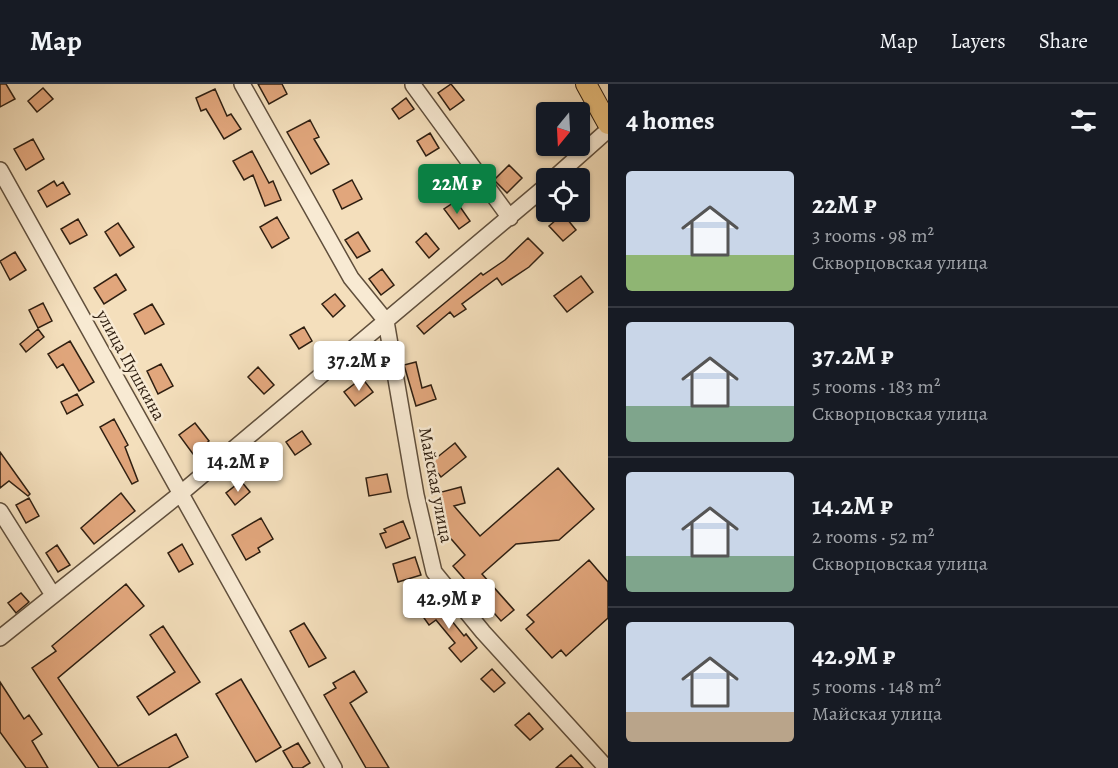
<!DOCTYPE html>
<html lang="en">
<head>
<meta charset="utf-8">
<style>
	body { margin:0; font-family:Alegreya,serif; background:#242831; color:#f1f3f6; height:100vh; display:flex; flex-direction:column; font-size:22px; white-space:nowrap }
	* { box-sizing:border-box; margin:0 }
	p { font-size:20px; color:#9ea1a6 }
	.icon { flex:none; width:33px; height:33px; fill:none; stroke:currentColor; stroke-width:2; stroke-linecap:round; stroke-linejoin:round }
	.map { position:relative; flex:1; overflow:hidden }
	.drawer { display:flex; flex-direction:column; background:#171b24; width:510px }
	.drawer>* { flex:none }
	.needle { width:39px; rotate:198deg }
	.controls { position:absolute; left:536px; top:18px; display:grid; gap:12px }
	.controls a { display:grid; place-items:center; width:54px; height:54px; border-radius:6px; background:#171b24; box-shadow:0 2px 4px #0004; font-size:30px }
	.price { position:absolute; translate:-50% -51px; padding:0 14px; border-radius:6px; background:#fff; color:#222; font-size:20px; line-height:39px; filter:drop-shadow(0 2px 3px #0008) }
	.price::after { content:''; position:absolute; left:50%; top:36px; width:18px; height:14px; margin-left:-9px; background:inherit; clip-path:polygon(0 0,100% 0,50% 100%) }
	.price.on { background:#0b8043; color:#fff }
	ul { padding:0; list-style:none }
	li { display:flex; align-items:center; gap:18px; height:150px; padding:0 18px }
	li+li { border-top:2px solid #363941 }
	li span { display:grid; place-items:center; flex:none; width:168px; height:120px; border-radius:6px; color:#555 }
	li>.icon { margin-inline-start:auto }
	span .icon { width:72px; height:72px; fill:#fffc; stroke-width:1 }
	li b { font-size:26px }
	h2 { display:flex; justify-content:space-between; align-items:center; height:72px; padding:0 18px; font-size:26px }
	header { display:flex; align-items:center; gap:36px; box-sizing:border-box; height:84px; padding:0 30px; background:#171b24; border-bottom:2px solid #363941 }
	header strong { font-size:28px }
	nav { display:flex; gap:33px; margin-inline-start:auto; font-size:21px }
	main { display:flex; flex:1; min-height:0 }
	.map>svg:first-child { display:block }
	.building { fill:#e1a67c; stroke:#2f1f11; stroke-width:1.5 }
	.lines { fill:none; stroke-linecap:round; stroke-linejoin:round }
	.minor-casing { stroke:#604f3c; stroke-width:18 }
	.major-casing { stroke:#2f1f11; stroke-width:22 }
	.minor { stroke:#f8ead3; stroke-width:15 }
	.major { stroke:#eac07e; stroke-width:20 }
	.labels { text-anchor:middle; stroke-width:5; stroke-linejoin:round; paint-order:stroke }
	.street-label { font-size:18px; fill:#2f1f11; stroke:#f8ead3 }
</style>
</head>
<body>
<header>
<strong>Map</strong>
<nav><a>Map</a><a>Layers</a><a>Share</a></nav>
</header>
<main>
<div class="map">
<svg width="608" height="684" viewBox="0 0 608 684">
	<rect width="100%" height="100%" fill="#f4dfbc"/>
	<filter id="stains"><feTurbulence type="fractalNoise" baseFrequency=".00333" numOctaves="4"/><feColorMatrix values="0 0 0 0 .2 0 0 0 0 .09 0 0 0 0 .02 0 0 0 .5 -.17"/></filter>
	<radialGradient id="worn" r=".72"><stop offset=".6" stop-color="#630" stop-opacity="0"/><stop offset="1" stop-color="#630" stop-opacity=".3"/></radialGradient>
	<path class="building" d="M0 0H6L15 15 0 23Z
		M258 0H282L287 10 269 20Z
		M451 0 464 16 450 26 438 9Z
		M43 4 53 15 37 28 28 17Z
		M215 5 227 32 231 30 241 45 224 55 206 25 201 27 196 14Z
		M406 14 414 25 399 35 392 25Z
		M310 36 319 53 314 55 329 80 311 90 287 48Z
		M430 49 439 64 426 72 417 57Z
		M33 55 44 75 26 86 14 65Z
		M252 67 269 99 273 97 281 116 265 122 253 91 244 96 233 77Z
		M509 81 522 94 507 109 494 96Z
		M352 96 362 115 342 125 333 106Z
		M54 97 57 102 63 98 70 110 47 123 38 107Z
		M456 117 470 137 459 145 444 125Z
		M563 130 576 146 563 157 549 142Z
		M277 133 289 154 272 164 260 143Z
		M78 135 87 151 70 160 61 145Z
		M118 139 134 163 120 172 105 148Z
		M358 148 370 167 357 174 345 156Z
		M426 149 439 165 429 174 416 158Z
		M528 154 543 169 529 183 502 201 497 194 462 220 466 225 454 233 450 228 424 250 417 242 481 189 483 191 505 176Z
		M15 168 26 186 10 196 0 177Z
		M382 185 394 201 381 211 369 195Z
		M116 190 126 206 104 220 94 204Z
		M581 192 593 208 567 228 554 212Z
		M335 210 345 222 333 233 322 220Z
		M43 219 52 237 38 244 29 226Z
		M152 220 164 240 145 250 134 230Z
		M304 243 312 257 299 265 290 251Z
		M38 245 44 253 26 268 20 260Z
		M70 257 94 298 79 307 63 280 57 284 48 270Z
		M416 278 422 304 431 301 436 315 416 322 404 281Z
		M161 280 173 302 158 310 147 287Z
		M258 283 274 301 264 310 248 293Z
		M362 294 373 308 355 322 344 308Z
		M77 310 83 321 67 330 61 318Z
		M114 335 128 361 125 363 138 397 132 400 100 343Z
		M195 339 209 357 193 370 179 351Z
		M302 347 311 360 295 371 286 358Z
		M455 359 466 373 441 393 430 379Z
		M0 368 30 410 28 412 9 397 0 404Z
		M558 384 594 425 559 456 516 460 482 490 514 526 501 537 453 482 465 471 440 442 446 437 437 402 442 408 461 403 465 419 454 422 480 452Z
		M387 390 391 408 369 412 366 394Z
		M241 397 250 408 235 421 226 409Z
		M121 409 135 427 94 460 81 444Z
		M29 414 39 432 26 439 16 421Z
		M261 434 273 455 258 464 260 468 246 476 232 451Z
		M403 437 410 454 386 464 380 450 386 448 384 445Z
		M182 460 193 480 179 488 168 469Z
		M57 461 70 481 58 488 46 469Z
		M415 473 421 491 398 498 393 480Z
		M589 476 608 498V534L566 572 561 566 552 574 526 545 534 538 527 531Z
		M126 500 144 522 58 594 118 682 176 650 188 673 168 684H99L32 584 56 567 52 562Z
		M21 509 29 518 16 529 8 519Z
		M434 515 464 552 466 550 477 564 461 578 449 564 455 559 436 536 429 541 419 527Z
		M304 539 326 574 309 583 290 547Z
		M163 542 200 598 149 631 137 613 175 588 150 551Z
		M492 585 505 599 494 608 481 595Z
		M354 587 367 608 350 619 389 684H366L324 611 336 604 333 599Z
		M241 595 281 663 256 678 216 610Z
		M0 598 24 635 29 631 42 650 32 657 48 684H26L0 648Z
		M529 629 543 645 530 656 515 641Z
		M298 659 310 679 302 684H293L283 667Z
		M571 671 583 684H556Z"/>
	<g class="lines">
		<g class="minor-casing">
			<path id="minor" d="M242 0 351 194 386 237 416 411 434 488 483 548 603 680
				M413 1 510 134
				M0 86 334 684
				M554 94 608 46
				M0 427 53 511
				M0 554 180 410 546 102"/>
		</g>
		<g class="major-casing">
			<path id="major" d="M586 0 608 40"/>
		</g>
		<use href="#minor" class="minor"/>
		<use href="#major" class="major"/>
	</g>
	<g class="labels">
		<g class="street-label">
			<text transform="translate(131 281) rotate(61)" y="6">улица Пушкина</text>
			<text transform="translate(436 401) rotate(79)" y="6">Майская улица</text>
		</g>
	</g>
	<rect width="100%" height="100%" filter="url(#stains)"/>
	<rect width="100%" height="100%" fill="url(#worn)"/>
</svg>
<div class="controls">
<a><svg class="needle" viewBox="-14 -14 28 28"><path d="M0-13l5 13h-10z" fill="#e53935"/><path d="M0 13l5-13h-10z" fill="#9ea1a6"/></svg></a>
<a><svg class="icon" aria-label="locate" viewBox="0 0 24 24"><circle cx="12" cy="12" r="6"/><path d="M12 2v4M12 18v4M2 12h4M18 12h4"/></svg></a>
</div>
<b class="price on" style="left:457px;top:131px">22M ₽</b>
<b class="price" style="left:359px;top:308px">37.2M ₽</b>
<b class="price" style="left:238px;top:409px">14.2M ₽</b>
<b class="price" style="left:449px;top:546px">42.9M ₽</b>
</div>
<section class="drawer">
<h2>4 homes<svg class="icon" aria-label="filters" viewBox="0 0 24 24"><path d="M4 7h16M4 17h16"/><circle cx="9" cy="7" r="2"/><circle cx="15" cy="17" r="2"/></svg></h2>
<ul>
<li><span style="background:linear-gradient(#c9d6e8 70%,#8fb573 0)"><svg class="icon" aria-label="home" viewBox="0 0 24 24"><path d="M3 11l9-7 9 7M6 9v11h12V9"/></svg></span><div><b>22M ₽</b><p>3 rooms · 98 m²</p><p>Скворцовская улица</p></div></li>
<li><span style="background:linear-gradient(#c9d6e8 70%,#7fa58c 0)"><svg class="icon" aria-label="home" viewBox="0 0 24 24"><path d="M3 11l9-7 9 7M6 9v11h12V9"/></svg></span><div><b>37.2M ₽</b><p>5 rooms · 183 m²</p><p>Скворцовская улица</p></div></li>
<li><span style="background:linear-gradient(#c9d6e8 70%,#7fa58c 0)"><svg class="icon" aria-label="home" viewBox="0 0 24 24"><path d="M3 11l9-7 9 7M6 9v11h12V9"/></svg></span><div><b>14.2M ₽</b><p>2 rooms · 52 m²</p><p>Скворцовская улица</p></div></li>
<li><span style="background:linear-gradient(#c9d6e8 75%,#b9a48a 0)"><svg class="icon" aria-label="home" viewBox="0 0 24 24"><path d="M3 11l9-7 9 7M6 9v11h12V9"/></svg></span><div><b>42.9M ₽</b><p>5 rooms · 148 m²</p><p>Майская улица</p></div></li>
</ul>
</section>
</main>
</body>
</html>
